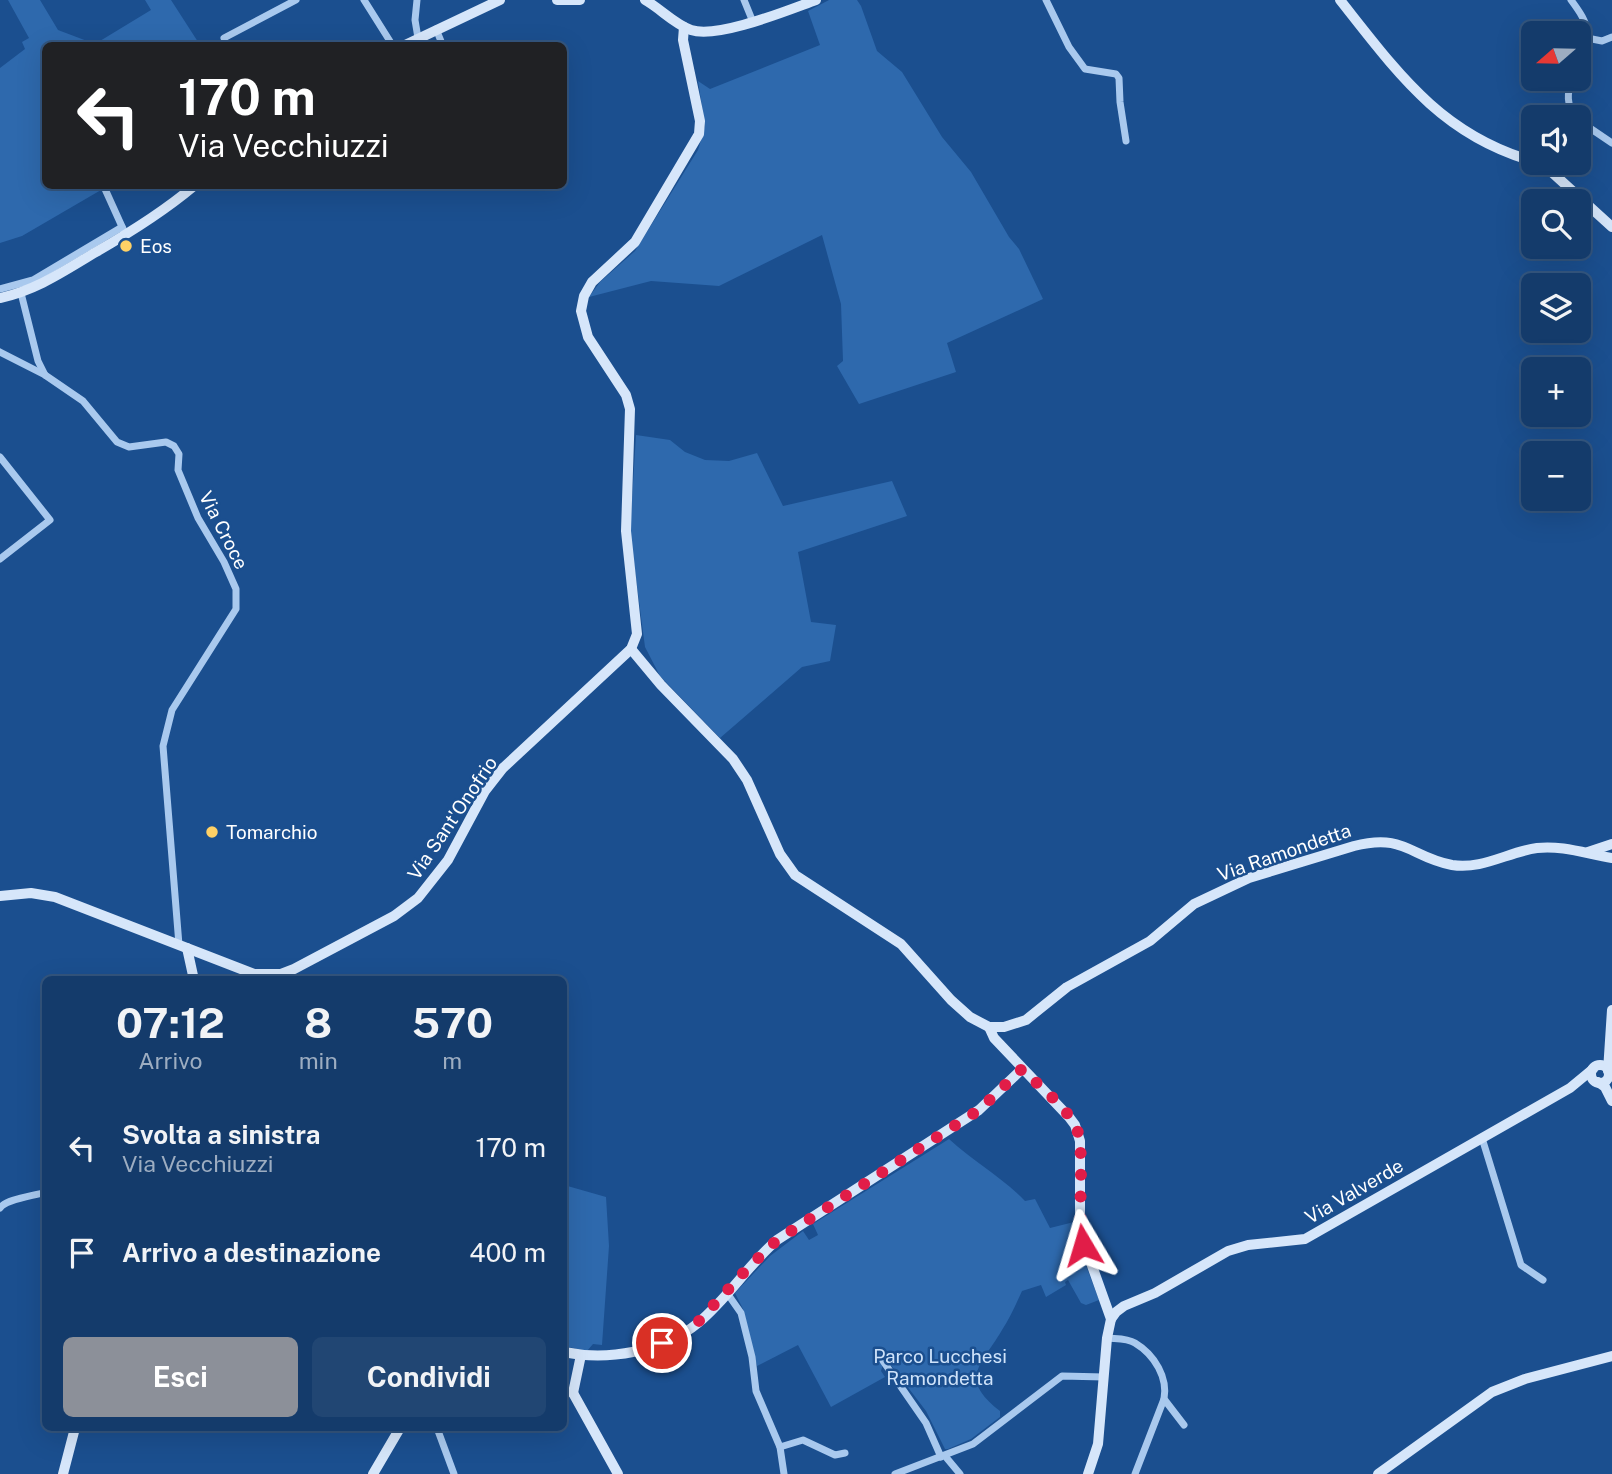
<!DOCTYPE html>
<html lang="it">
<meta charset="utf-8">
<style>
body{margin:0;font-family:"Public Sans",sans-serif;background:#214673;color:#f1f3f6;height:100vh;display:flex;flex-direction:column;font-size:26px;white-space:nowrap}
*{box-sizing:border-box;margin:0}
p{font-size:23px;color:#9dadc1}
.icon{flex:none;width:38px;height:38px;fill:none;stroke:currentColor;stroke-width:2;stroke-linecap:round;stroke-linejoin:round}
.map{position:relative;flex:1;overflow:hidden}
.side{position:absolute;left:42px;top:976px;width:525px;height:455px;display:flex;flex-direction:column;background:#143b6b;border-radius:10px;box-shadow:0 7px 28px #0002,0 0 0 2px #33557e}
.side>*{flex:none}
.banner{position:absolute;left:42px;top:42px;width:525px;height:147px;border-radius:10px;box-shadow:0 7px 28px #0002,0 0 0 2px #33557e;background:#202124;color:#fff;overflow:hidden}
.needle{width:46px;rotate:250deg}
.tools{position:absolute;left:1521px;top:21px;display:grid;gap:14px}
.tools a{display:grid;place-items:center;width:70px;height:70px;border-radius:10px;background:#143b6b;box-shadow:0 7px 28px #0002,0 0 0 2px #33557e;font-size:35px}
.pin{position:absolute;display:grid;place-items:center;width:60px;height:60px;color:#fff;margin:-30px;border:4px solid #fff;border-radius:50%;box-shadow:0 2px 7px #0007}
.me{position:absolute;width:77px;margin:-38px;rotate:353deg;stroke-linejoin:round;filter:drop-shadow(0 0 5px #0008)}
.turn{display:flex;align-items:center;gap:24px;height:147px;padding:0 21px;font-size:32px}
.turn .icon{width:91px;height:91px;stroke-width:2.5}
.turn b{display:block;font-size:49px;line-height:60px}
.eta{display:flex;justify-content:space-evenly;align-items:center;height:119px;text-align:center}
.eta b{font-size:42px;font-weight:700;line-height:49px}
.action{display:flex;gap:14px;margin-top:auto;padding:14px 21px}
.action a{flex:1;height:80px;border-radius:10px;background:#8c9099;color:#fff;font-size:28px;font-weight:700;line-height:80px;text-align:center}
.action a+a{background:#214673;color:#f1f3f6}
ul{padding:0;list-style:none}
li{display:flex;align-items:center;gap:21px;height:105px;padding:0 21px}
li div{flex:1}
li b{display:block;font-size:26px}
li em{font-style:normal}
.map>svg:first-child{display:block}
</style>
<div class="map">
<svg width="1612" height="1474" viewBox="0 0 1612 1474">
<rect width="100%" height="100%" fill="#1b4f8f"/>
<!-- green -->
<g fill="#2e69ad">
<path d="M8,0H40L58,30L95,44L151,10L145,0H171L200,45L46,46V186H102L101,190L22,236L0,243V68L25,49L22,42L29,38Z"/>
<path d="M829,0H857L861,6L877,51L902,72L942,137L971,172L1009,237L1019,249L1043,299L947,343L956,372L859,404L837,366L843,361L841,304L822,235L719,286L651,281L589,297L600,282L635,251L698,150L705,126L698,81L710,89L820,45L808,11Z"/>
<path d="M636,435L670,440L685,452L705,460L729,461L757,453L783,506L892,481L907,516L798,552L811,622L836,625L830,661L802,667L720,738L660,676L645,647L630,533Z"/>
<path d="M949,1139C974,1162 1002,1177 1025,1201L1035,1199L1050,1228L1074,1222L1078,1244L1099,1300L1086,1305L1081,1303L1068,1280L1065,1282L1066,1285L1046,1297L1041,1285L1022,1291C1016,1304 1010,1318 1002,1330C981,1366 958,1378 1000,1411V1417L971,1439L948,1449H945L926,1411L884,1356L879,1359L883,1364L881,1371L885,1377L831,1407L798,1345L757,1366L743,1309L735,1293L770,1256L803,1231L809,1240L818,1235L813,1224Z"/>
<path d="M564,1185L606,1197L609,1246L602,1345L593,1344L587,1351L564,1346Z"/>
</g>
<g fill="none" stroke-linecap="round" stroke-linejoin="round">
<!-- street -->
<g stroke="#a9c9ee" stroke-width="7">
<path d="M364,0L393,46"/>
<path d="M417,0L415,20L418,38"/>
<path d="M744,0L753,22"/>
<path d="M1046,0L1069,47L1085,69L1116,74L1119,78L1120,102L1126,141"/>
<path d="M1571,0C1591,27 1590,31 1578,62"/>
<path d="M436,29L443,46"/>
<path d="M224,38L296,0"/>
<path d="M1587,38L1602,41L1612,37"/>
<path d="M1572,79C1567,93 1566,105 1576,117"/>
<path d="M1578,120L1612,143"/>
<path d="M106,186L105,189L124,231"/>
<path d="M0,289L33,280L122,227"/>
<path d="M21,293L38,361L45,375"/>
<path d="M0,352L45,375L83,401L117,442L129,447L166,442L174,446L179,454L178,470L198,518L224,562L236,589V609L172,710L163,746L179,945"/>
<path d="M0,457L50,520L0,559"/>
<path d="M1482,1138L1521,1265L1543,1280"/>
<path d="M0,1208C6,1199 34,1196 46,1192"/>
<path d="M727,1293L741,1313L752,1357L756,1391L780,1447L784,1474"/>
<path d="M1107,1338C1116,1339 1127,1338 1135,1343C1155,1355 1168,1378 1164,1399L1184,1425"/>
<path d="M881,1358L926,1423L941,1457"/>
<path d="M437,1428L454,1474"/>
<path d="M780,1447L803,1440L835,1455L845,1453"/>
<path d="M945,1456L960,1474"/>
<path d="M895,1474L973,1444L1062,1376L1104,1377"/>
<path d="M1135,1474L1164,1399"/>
</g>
<!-- secondary -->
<g stroke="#d6e6fa" stroke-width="10">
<path d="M557,0H580"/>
<path d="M645,0C661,9 674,24 691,30C718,39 788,10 816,0"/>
<path d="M1340,0C1397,72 1441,135 1533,161"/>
<path d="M403,46L500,0"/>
<path d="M1537,163L1545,166L1612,227"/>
<path d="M0,298C37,290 64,271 96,252C131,232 163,212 194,186"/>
<path d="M631,649L661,685L733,759L747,780L780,854L795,875L901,944L951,1000L970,1017L989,1027H1004L1026,1020L1067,987L1150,941L1194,904L1249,878L1354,846C1405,833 1410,857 1452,865C1482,870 1508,852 1537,848C1562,845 1587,854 1612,858"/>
<path d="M1588,852L1612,844"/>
<path d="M0,896L31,893L55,897L254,974H281L294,969L394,916L418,898L448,860L485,791L503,768L631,649L637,634L626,531L630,409L626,395L588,337L581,311L584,296L592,282L635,242L699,134L700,121L683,40L684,27"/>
<path d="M187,948L194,980"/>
<path d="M989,1027L994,1038L1069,1117L1075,1125L1080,1141V1232L1111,1319L1107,1338L1098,1444L1088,1474"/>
<circle cx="1600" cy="1074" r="9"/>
<path d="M1608,1071L1612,1010"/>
<path d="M1598,1082L1605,1087L1612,1101"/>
<path d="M1111,1319L1116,1312L1124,1306L1155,1293L1228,1251L1248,1245L1305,1239L1570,1088L1593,1069"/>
<path d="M564,1352C607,1361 663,1352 698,1323C728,1298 748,1265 777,1240L979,1110L1022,1069"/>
<path d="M573,1393L618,1474"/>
<path d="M573,1393L581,1355"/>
<path d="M63,1474L75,1428"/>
<path d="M373,1474L400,1428"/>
<path d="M1378,1474L1492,1392L1525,1379L1612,1356"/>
</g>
</g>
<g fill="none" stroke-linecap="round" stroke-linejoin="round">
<!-- route -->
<path stroke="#e11d48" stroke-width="12" stroke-dasharray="0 21.6" d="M662,1343L698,1322L746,1270L777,1240L979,1110L1022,1069C1039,1086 1063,1104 1075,1125C1087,1146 1076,1214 1083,1245"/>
</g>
<!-- markers -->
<g fill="#ffd166" stroke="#1b4f8f" stroke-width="2.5">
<circle cx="126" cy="246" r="7"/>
<circle cx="212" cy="832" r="7"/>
</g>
<g text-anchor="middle" stroke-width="5" stroke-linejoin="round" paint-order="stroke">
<!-- poi labels -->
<g font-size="19" fill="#fff" stroke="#1b4f8f" text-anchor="start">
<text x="140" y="253">Eos</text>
<text x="226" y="839">Tomarchio</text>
</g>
<!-- street labels -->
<g font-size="19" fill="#fff" stroke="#1b4f8f">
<text transform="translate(224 530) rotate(63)" y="7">Via Croce</text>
<text transform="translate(452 818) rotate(-56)" y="7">Via Sant'Onofrio</text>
<text transform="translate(1284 852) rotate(-19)" y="7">Via Ramondetta</text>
<text transform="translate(1354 1191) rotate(-30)" y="7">Via Valverde</text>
</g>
<!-- park labels -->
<g font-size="19" fill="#cfe3fa" stroke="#1b4f8f">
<text x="940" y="1363">Parco Lucchesi<tspan x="940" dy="22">Ramondetta</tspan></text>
</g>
</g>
</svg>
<div class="tools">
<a><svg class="needle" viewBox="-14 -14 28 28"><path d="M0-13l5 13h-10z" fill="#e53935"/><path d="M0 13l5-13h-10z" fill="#9dadc1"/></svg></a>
<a><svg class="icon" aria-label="sound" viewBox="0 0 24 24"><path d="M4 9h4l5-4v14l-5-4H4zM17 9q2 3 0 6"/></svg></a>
<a><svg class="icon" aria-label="search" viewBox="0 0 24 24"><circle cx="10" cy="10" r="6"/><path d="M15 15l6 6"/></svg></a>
<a><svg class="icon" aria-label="layers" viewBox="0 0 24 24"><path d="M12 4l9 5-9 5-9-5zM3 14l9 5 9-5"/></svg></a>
<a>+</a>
<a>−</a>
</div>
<div class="pin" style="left:662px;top:1343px;background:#d93025"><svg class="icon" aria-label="arrive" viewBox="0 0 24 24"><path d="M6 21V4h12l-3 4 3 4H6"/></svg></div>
<svg class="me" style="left:1083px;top:1245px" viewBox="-20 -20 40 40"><path d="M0-17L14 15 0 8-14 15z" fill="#e11d48" stroke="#fff" stroke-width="4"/></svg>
<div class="banner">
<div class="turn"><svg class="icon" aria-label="left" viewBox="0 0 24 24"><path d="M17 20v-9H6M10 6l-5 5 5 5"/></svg><div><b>170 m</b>Via Vecchiuzzi</div></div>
</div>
<section class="side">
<div class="eta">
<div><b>07:12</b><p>Arrivo</p></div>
<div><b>8</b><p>min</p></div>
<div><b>570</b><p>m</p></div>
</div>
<ul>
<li><svg class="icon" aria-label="left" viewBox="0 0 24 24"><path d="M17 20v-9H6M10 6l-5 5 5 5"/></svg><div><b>Svolta a sinistra</b><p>Via Vecchiuzzi</p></div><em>170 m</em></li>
<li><svg class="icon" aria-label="arrive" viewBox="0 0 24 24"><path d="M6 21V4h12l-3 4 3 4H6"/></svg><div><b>Arrivo a destinazione</b></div><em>400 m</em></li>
</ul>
<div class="action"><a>Esci</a><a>Condividi</a></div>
</section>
</div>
